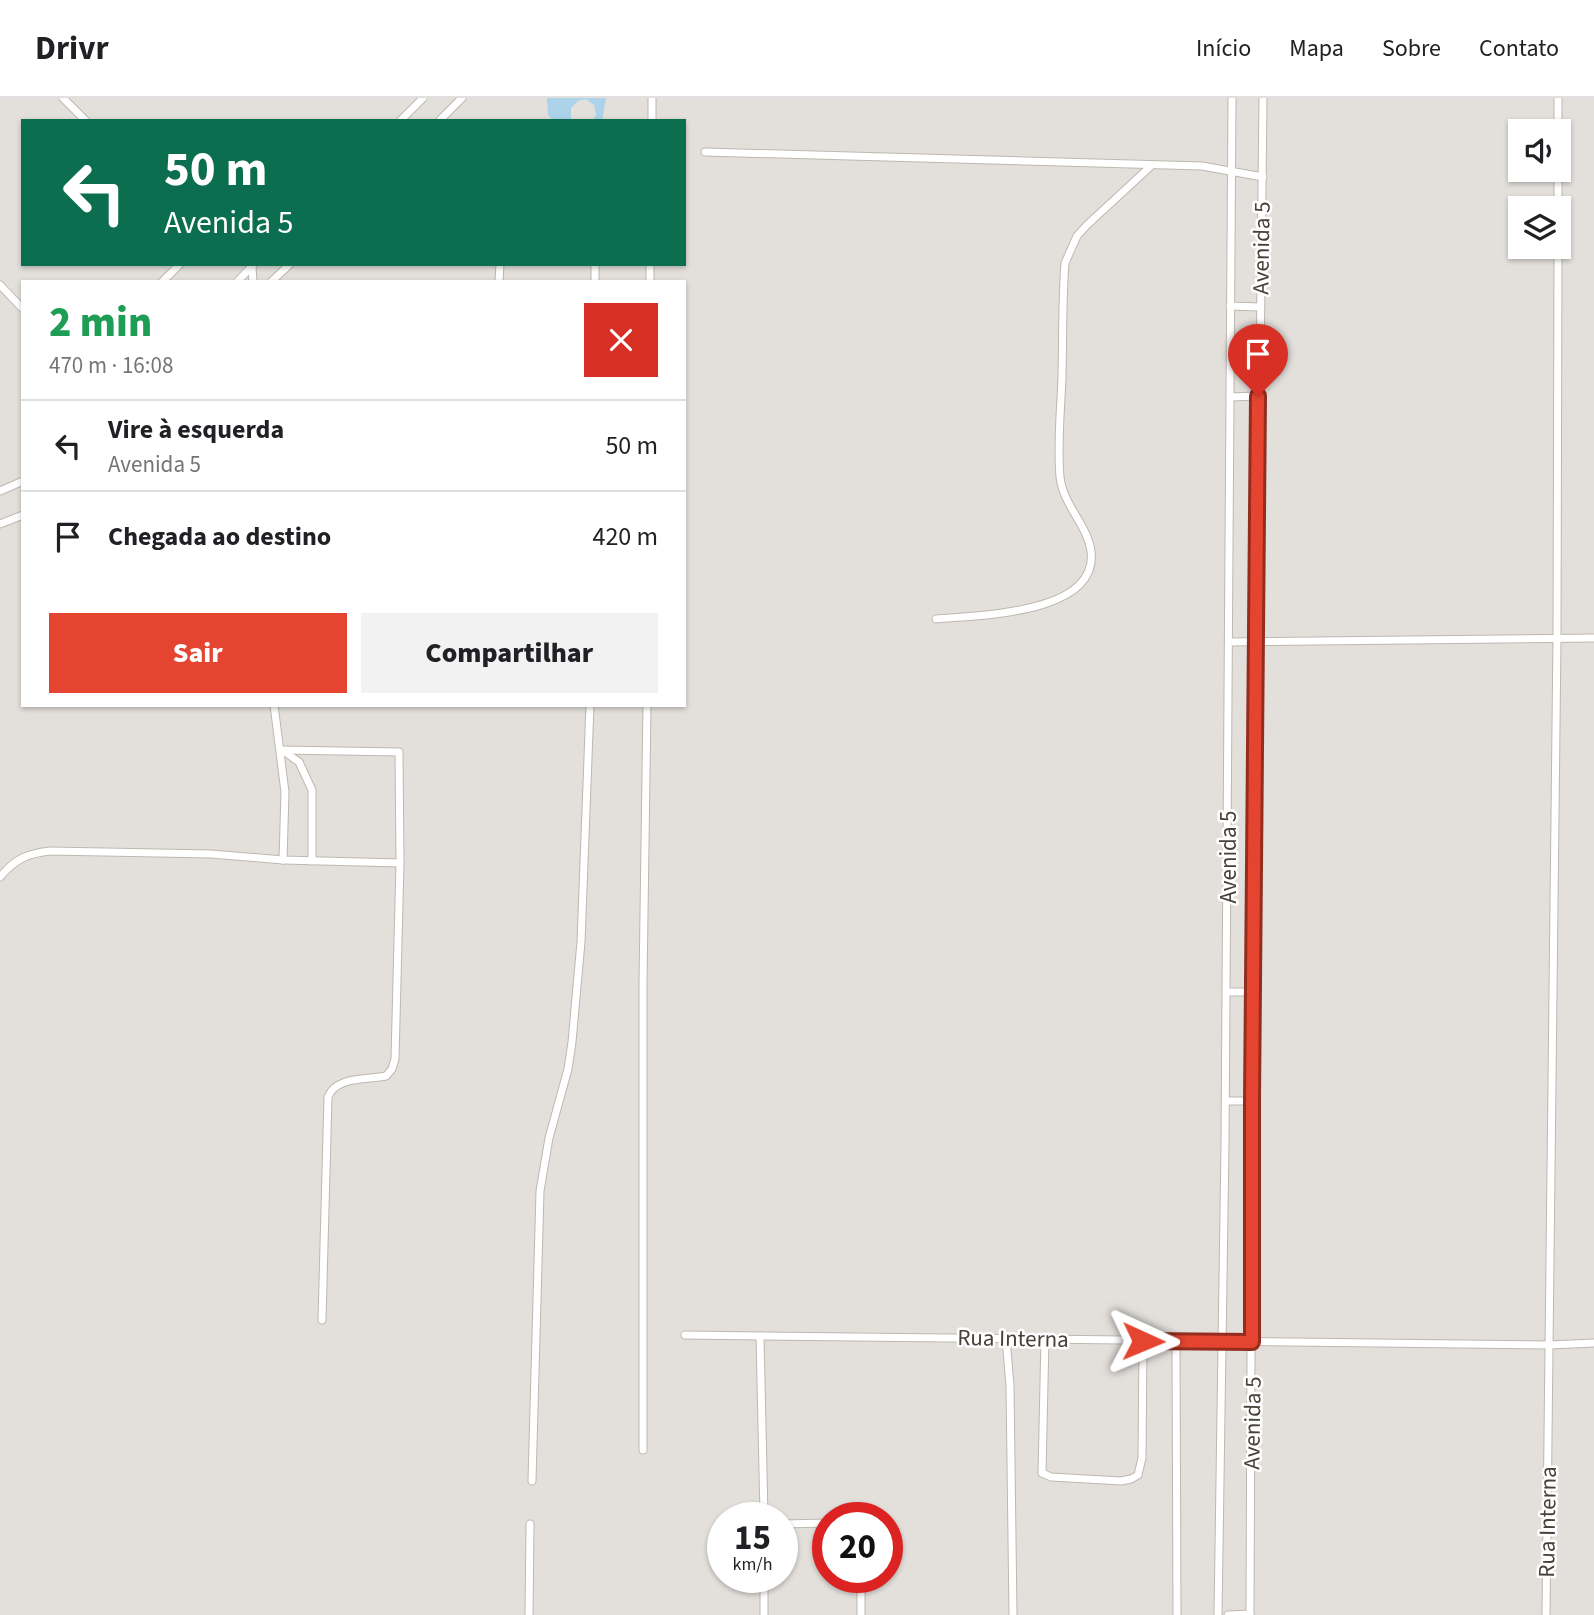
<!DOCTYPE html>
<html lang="pt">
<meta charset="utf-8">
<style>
body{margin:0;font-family:"Source Sans 3",sans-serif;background:#f2f2f2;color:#202124;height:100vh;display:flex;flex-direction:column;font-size:26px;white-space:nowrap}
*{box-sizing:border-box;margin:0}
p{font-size:23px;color:#757577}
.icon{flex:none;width:38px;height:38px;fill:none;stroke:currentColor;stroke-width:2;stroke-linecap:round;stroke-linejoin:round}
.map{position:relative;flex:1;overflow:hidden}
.details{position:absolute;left:21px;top:182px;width:665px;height:427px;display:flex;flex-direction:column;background:#fff;border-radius:0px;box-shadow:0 2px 5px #0004}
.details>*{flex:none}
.guide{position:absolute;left:21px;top:21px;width:665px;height:147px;border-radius:0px;box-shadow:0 2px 5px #0004;background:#0b6e4f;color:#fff;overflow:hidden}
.buttons{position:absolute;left:1508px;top:21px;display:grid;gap:14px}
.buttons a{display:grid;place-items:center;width:63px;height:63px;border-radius:0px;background:#fff;box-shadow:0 2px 5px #0004;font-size:35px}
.speed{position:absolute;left:707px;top:1404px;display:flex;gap:14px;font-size:35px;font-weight:700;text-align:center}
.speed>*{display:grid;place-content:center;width:91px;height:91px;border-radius:50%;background:#fff;box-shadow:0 2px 5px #0004;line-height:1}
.speed small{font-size:18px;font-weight:400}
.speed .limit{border:10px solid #d22;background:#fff;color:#111}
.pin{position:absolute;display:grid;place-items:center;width:60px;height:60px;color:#fff;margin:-72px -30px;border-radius:50% 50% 50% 0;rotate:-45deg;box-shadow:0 0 7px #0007}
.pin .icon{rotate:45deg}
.me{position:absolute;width:77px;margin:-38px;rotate:91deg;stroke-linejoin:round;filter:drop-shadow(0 0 5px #0008)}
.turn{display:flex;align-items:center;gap:24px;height:147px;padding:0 28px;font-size:32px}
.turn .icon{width:91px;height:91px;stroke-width:2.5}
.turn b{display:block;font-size:49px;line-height:60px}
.round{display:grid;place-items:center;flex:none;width:74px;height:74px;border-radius:0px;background:#f2f2f2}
.head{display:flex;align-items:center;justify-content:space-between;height:119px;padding:0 28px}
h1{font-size:42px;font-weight:800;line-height:52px;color:#1e9e55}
.button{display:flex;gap:14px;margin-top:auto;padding:14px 28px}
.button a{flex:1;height:80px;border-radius:0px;background:#e54530;color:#fff;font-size:28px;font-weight:800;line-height:80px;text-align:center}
.button a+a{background:#f2f2f2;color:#202124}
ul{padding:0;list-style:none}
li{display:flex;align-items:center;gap:21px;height:91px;padding:0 28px;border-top:2px solid #e0e0e0}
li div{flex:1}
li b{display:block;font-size:26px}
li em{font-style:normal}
header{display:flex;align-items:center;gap:42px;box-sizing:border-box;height:98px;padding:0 35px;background:#fff;border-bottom:2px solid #e0e0e0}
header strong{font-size:33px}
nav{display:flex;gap:38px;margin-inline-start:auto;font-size:24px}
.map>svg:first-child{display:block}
</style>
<header>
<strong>Drivr</strong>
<nav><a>Início</a><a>Mapa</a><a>Sobre</a><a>Contato</a></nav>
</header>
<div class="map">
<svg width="1594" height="1517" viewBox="0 0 1594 1517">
<rect width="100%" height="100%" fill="#f4f1eb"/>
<!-- industrial -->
<path fill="#e3e0dc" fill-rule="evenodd" d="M0,0H1594V1517H0ZM23,23H684V166H23ZM1521,33H1559V72H1521ZM1521,110H1559V149H1521ZM23,184H684V607H23ZM723,1419H782V1479H723ZM828,1419H887V1479H828Z"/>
<!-- water -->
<path fill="#add3ea" d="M547,0H606L602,23H592L596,17L594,7L586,1L578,3L571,10V21L574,23H553L548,17Z"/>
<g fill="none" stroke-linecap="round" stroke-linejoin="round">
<defs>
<g id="service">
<path d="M63,0L86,23"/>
<path d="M400,23L423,0"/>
<path d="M439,23L462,0"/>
<path d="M652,23V0"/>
<path d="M1558,33V0"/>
<path d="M705,54L1202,68L1263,79"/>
<path d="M1558,110V72"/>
<path d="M595,166V184"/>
<path d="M252,169L253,184"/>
<path d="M162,184L180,166"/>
<path d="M237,184L254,166"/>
<path d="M271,184L290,166"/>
<path d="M499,184L500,166"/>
<path d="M650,184V166"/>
<path d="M0,187L23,211"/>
<path d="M1230,208L1260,209"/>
<path d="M1230,299L1258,298"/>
<path d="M0,393L23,383"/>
<path d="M0,426L23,417"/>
<path d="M936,521C976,517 1099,517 1091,453C1087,426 1063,407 1060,379C1057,345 1061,311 1062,278C1063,240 1062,203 1065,165L1077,138L1087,127L1152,67"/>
<path d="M1229,544L1594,540"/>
<path d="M274,607L285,694L283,762"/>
<path d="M281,652L399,654L400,765L395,961L392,971L386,978C367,982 336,978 328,999L322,1222"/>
<path d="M282,652L299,664L312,692V763"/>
<path d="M0,779C15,761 28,755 51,753L211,756L283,762L400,765"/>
<path d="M1227,894H1255"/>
<path d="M1226,1003H1252"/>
<path d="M685,1237L1550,1247L1594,1245"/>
<path d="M760,1238L764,1419"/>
<path d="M1006,1240L1010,1288L1013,1517"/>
<path d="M1045,1240L1042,1375L1051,1379L1121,1383L1131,1381L1138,1377L1142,1360L1143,1243"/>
<path d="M1176,1244L1177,1517"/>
<path d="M643,1352V886L647,607"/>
<path d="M532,1383L540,1093L549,1040L568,971L572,944L581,844L590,607"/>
<path d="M782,1426L828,1425"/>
<path d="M529,1517L530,1426"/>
<path d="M764,1517V1479"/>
<path d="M861,1517V1479"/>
<path d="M1218,1517L1225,1046L1232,0"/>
<path d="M1228,1517L1250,1516"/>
<path d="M1250,1517L1252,1003L1263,0"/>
<path d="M1546,1517L1557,540L1558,149"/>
</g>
</defs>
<!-- service casing -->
<use href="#service" stroke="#beb8ae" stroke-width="9"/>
<!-- service -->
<use href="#service" stroke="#fff" stroke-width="7"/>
</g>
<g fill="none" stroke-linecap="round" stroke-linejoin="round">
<defs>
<path id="route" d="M1143,1243L1252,1244V1003L1258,298"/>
</defs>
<!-- route casing -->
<use href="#route" stroke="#952d1f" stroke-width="18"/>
<!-- route -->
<use href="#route" stroke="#e54530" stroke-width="12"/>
</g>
<g text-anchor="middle" stroke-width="5" stroke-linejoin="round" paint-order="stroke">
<!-- street labels -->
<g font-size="23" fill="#474139" stroke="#fff">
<text transform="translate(1261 150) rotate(-89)" y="8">Avenida 5</text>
<text transform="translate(1228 759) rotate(-90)" y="8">Avenida 5</text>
<text transform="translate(1013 1240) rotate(1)" y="8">Rua Interna</text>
<text transform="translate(1252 1325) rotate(-89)" y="8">Avenida 5</text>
<text transform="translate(1547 1424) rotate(-89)" y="8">Rua Interna</text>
</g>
</g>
</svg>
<div class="buttons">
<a><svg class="icon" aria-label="sound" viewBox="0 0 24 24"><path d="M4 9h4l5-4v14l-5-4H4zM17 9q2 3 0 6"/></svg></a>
<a><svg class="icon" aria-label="layers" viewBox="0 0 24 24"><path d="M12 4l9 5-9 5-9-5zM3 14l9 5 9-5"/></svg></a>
</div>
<div class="speed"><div>15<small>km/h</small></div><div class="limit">20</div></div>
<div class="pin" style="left:1258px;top:298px;background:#d93025"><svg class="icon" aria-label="arrive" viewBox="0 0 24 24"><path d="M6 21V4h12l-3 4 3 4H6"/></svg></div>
<svg class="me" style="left:1143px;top:1243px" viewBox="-20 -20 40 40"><path d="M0-17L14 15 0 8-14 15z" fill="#e54530" stroke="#fff" stroke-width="4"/></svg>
<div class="guide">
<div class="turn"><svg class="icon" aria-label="left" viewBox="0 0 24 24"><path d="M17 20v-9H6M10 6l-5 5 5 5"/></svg><div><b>50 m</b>Avenida 5</div></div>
</div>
<section class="details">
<div class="head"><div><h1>2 min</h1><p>470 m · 16:08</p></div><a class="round" style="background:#d93025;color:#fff"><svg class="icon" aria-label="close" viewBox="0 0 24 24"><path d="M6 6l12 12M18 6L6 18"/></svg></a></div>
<ul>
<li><svg class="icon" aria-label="left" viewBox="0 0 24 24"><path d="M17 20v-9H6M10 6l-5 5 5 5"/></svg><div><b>Vire à esquerda</b><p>Avenida 5</p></div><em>50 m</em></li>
<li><svg class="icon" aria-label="arrive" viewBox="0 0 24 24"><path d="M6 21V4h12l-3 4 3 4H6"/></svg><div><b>Chegada ao destino</b></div><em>420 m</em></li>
</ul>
<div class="button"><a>Sair</a><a>Compartilhar</a></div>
</section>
</div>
